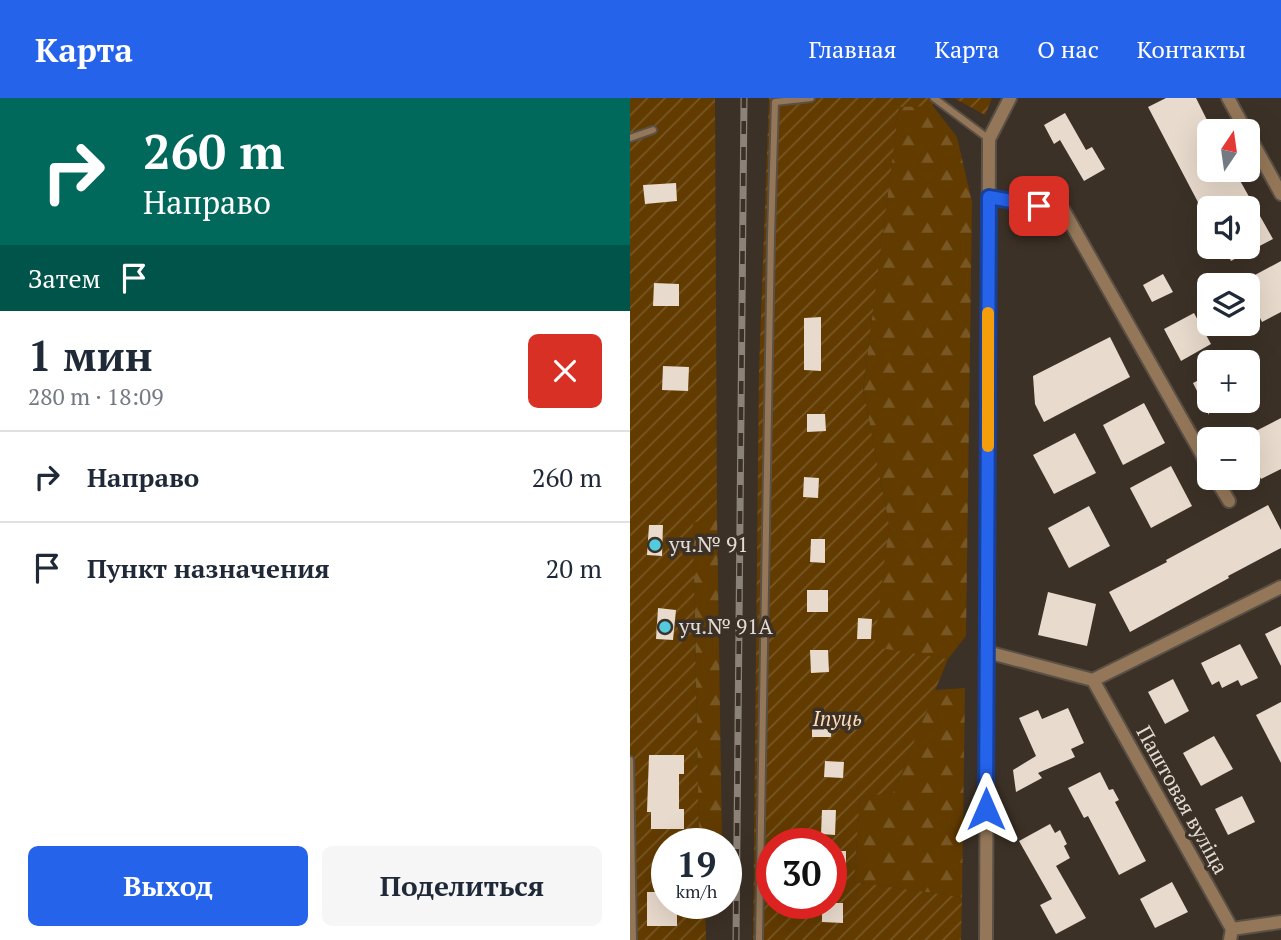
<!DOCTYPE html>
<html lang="ru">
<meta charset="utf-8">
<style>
body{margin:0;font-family:"PT Serif",serif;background:#f6f6f7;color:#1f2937;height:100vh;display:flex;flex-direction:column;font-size:26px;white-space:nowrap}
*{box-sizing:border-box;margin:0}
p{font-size:23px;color:#747a83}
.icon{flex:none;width:38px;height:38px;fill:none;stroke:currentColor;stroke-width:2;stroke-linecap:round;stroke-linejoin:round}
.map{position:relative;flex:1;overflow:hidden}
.details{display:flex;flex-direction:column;background:#fff;width:630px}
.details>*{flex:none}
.top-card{background:#00695c;color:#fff;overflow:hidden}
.needle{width:46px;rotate:13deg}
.fabs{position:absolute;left:567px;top:21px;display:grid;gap:14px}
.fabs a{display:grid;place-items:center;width:63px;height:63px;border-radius:10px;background:#fff;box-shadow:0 7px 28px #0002;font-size:35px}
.speed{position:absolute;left:21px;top:730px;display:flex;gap:14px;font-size:35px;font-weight:700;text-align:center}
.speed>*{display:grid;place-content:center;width:91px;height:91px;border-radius:50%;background:#fff;box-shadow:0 7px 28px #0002;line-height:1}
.speed small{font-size:18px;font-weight:400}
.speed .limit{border:10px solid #d22;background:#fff;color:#111}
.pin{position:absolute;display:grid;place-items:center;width:60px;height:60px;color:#fff;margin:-30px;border-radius:14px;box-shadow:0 4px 10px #0006}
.me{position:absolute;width:77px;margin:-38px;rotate:0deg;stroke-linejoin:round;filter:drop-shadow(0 0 5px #0008)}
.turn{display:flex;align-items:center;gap:24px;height:147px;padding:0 28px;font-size:32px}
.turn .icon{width:91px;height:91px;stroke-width:2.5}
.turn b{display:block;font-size:49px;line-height:60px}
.then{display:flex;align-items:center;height:66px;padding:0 28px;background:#0003;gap:14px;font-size:26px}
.round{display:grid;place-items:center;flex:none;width:74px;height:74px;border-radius:10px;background:#f6f6f7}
.summary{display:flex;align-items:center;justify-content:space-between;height:119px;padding:0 28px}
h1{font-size:42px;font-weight:700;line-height:52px}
.cta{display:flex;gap:14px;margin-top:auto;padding:14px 28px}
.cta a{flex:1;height:80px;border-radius:10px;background:#2563eb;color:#fff;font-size:28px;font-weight:700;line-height:80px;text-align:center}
.cta a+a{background:#f6f6f7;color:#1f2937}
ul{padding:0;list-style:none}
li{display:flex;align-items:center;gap:21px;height:91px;padding:0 28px;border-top:2px solid #e0e1e3}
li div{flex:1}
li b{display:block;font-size:26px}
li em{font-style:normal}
header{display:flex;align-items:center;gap:42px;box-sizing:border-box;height:98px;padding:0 35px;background:#2563eb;color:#fff}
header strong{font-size:33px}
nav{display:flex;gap:38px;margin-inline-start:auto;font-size:24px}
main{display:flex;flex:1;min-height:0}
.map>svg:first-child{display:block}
</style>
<header>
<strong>Карта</strong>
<nav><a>Главная</a><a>Карта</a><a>О нас</a><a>Контакты</a></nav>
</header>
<main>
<section class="details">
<div class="top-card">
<div class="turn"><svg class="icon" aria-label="right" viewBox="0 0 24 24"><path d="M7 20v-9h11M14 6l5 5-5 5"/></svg><div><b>260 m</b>Направо</div></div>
<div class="then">Затем<svg class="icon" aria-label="arrive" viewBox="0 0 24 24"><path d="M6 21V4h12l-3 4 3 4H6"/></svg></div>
</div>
<div class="summary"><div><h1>1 мин</h1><p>280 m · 18:09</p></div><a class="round" style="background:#d93025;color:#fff"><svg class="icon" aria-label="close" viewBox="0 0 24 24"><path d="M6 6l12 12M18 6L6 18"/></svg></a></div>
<ul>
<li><svg class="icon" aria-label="right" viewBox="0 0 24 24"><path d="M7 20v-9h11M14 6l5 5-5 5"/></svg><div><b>Направо</b></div><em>260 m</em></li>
<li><svg class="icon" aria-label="arrive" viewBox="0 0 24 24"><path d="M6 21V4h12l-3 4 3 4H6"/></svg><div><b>Пункт назначения</b></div><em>20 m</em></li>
</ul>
<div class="cta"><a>Выход</a><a>Поделиться</a></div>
</section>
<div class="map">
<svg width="651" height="842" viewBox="0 0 651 842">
<defs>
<pattern id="forest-firs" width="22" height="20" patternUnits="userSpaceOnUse" patternTransform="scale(1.75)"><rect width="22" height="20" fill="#623b00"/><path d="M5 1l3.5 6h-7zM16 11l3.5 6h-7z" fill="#785724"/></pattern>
<pattern id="garden-furrows" width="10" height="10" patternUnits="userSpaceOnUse" patternTransform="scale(1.75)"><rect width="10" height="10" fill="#623b00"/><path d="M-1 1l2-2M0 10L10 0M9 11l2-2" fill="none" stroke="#785724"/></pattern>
</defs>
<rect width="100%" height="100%" fill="#3c3126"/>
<!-- forest -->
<g fill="url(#forest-firs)">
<path d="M269,8H303L327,39L342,104L336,538L318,561L243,550L259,427L233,291Z"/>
<path d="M87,417L92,745H69L63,424Z"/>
<path d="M335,590L332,799L224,784L230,699L263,695L305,592Z"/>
</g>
<!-- garden -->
<g fill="url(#garden-furrows)" fill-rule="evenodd">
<path d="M0,0H85L87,417L63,425L69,745L37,746V805H75L76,842H0Z"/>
<path d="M139,0H303V8L269,9L233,291L259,427L244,549L318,561L263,695L230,699L224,784L332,799L331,842H123L129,272ZM142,746H201V805H142Z"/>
<path d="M324,0H362L355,17Z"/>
</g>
<!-- building -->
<g fill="#e8dacc">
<path d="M536,0H566L579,26V72H604L643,141L601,163L594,149H618V110H571L518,9Z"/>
<path d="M435,15L456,52L462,49L475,71L454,83L430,42L424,46L414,27Z"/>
<path d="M46,85L47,103L15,106L13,87Z"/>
<path d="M651,163V214L632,224L618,196V187H613L612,184Z"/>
<path d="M533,176L543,194L522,204L513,187Z"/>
<path d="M24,185L49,186V208H23Z"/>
<path d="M564,215L581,246L551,263L534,231Z"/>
<path d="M191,219V273L174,272V220Z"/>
<path d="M480,239L500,279L414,324L405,306L403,278Z"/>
<path d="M33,268L59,269L58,293L32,292Z"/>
<path d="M579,277V317L563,285Z"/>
<path d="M514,305L535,345L493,367L473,327Z"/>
<path d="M177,316H195L196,333L177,334Z"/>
<path d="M651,320V371L631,381L618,357V337Z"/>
<path d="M445,335L466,375L424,396L403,357Z"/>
<path d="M541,368L562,408L521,430L500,390Z"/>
<path d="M174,379L189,380L188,400L173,399Z"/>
<path d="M638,407L651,432V450L598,478L599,480L500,534L479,494L537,464L536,462Z"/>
<path d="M459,408L480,448L439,470L418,430Z"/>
<path d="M19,427H33L32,458L17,457Z"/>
<path d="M181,441H195V465L180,464Z"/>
<rect x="177" y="492" width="21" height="22"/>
<path d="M418,494L466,506L457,548L408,537Z"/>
<path d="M28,510L46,512L43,542L26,541Z"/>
<path d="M228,520L242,521L241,541H227Z"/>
<path d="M651,528V568L635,536Z"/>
<path d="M610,546L628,580L611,588L608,582L592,590L589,583L582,587L571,565Z"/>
<path d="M180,552H198L199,574L181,575Z"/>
<path d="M543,581L559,613L535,626L518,594Z"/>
<path d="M651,604V665L626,617Z"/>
<path d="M438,610L454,645L441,651L445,659L408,675L412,680L386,694L383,672L406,658L389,620L408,612L412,621Z"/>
<path d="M182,620L202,621L201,639H182Z"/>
<path d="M584,638L603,671L571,688L553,655Z"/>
<path d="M19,657H54V676H49V711H54V731H21V714H17Z"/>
<path d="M195,663L214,664L213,680L194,679Z"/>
<path d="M470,674L479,692L483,691L489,702L485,704L516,763L489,777L458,718L454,720L438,690Z"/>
<path d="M612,698L625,724L598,737L585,711Z"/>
<path d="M192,712H206L205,737L191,736Z"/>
<path d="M420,726L425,735L430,732L437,746L434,748L440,760L426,768L456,820L426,836L410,807L422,801L389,743Z"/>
<rect x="201" y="753" width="15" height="23"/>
<path d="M542,784L558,814L525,830L510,801Z"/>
<path d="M17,794H37V805H47V828H17Z"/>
<path d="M192,805H213V825L192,824Z"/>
</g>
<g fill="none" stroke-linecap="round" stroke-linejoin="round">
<defs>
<g id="service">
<path d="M304,0L359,41"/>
<path d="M0,40L23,32"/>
<path d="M0,662L3,842"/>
<path d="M129,842L141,138L145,4L181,0"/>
</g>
<g id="minor">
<path d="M598,0L616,33"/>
<path d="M618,36L651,96"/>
<path d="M359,99L434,113L579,369"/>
<path d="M585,380L599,403"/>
<path d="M357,554L463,582L651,489"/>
<path d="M463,582L602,831L600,842"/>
<path d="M602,831L651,824"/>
<path d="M356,842L359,41L380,0"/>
</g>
</defs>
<!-- service casing -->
<use href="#service" stroke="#5a5046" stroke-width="10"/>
<!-- minor casing -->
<use href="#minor" stroke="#5a5046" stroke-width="16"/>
<!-- service -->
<use href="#service" stroke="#947758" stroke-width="6"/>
<!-- minor -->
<use href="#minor" stroke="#947758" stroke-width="12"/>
<defs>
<path id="rail" d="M106,842L114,0"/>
</defs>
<!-- rail casing -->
<use href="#rail" stroke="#8b8279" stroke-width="7"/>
<!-- rail -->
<use href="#rail" stroke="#3c3126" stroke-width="4.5" stroke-dasharray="13" stroke-linecap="butt"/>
</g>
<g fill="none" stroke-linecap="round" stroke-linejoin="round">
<defs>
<path id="route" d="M356,711L359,99L409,108"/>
</defs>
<!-- route casing -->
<use href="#route" stroke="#184099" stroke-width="18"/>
<!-- route -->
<use href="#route" stroke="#2563eb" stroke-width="12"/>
<!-- slow -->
<path stroke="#f59e0b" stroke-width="12" d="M358,348V215"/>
</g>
<!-- markers -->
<g fill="#54cade" stroke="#3c3126" stroke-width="2.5">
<circle cx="25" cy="447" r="7"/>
<circle cx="35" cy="529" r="7"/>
</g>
<g text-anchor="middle" stroke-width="7" stroke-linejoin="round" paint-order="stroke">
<!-- poi labels -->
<g font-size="21" fill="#e3dcd5" stroke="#3c3126" text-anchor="start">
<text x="39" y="454">уч.№ 91</text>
<text x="49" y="536">уч.№ 91А</text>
</g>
<!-- park labels -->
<g font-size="21" font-style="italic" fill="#ffdbb6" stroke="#3c3126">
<text x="207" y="628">Іпуць</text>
</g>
<!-- street labels -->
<g font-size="21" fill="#e3dcd5" stroke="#3c3126">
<text transform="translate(552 702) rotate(61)" y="7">Паштовая вуліца</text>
</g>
</g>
</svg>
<div class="fabs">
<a><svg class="needle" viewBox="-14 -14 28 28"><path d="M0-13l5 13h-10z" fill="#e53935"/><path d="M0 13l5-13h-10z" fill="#747a83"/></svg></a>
<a><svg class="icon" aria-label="sound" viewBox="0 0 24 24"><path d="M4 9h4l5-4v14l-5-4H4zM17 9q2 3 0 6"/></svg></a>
<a><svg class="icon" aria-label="layers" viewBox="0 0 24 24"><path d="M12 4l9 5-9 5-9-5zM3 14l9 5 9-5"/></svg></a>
<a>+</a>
<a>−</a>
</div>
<div class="speed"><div>19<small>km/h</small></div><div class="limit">30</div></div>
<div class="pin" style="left:409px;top:108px;background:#d93025"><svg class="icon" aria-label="arrive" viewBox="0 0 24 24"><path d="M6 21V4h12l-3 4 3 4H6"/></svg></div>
<svg class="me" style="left:356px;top:711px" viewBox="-20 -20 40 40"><path d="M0-17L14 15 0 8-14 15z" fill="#2563eb" stroke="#fff" stroke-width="4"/></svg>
</div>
</main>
